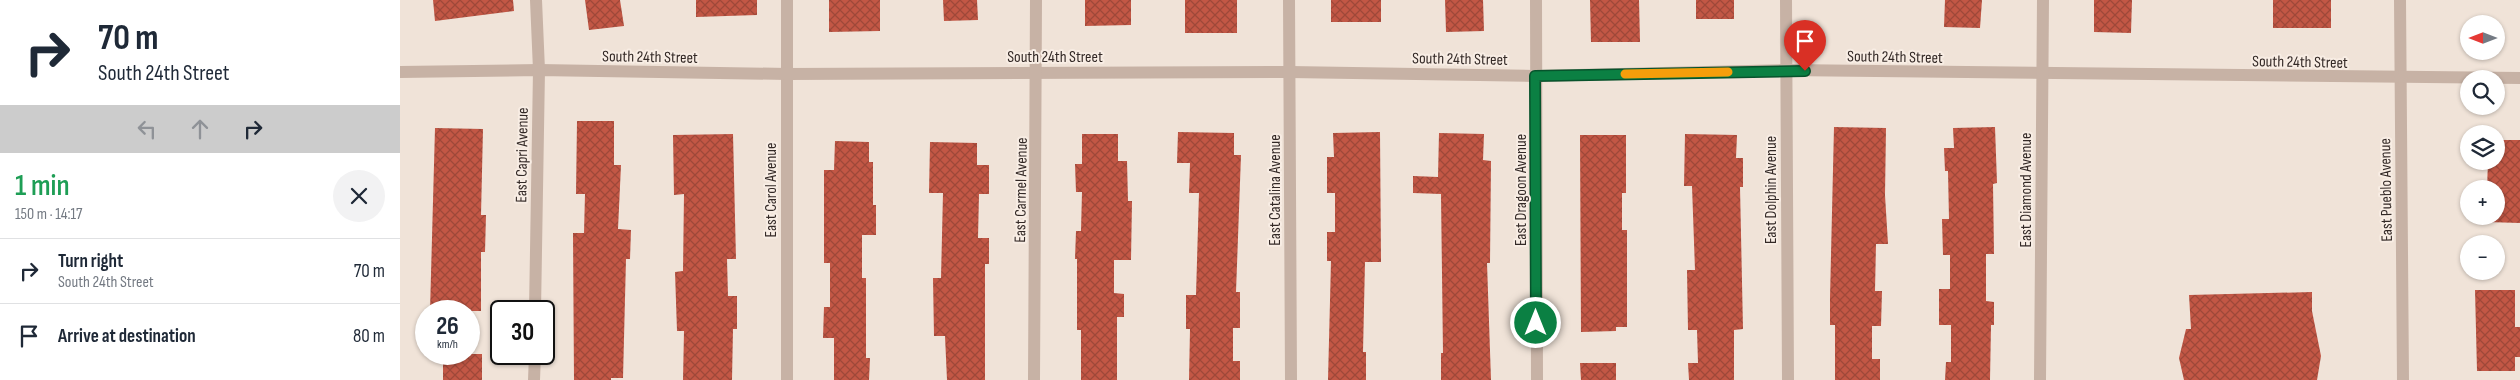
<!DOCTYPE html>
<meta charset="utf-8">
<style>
body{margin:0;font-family:"Sofia Sans Condensed",sans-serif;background:#f2f2f3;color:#1f2937;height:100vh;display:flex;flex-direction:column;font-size:19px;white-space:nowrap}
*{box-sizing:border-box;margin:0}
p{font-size:16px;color:#747a83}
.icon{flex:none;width:28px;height:28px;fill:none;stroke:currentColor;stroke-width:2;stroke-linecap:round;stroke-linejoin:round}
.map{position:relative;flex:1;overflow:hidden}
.drawer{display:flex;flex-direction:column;background:#fff;width:400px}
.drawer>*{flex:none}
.banner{background:#fff;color:#1f2937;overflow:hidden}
.needle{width:32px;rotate:270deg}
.buttons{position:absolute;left:2060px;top:15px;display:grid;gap:10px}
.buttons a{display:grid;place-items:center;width:45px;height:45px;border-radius:50%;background:#fff;box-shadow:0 1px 4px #0004;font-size:25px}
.speed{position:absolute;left:15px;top:300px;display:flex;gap:10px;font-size:25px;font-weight:700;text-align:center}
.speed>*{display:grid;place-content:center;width:65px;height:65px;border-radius:50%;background:#fff;box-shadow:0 1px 4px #0004;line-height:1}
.speed small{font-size:12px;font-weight:400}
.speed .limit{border:2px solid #111;border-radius:8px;background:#fff;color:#111}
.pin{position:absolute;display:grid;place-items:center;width:42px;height:42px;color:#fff;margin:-51px -21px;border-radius:50% 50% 50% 0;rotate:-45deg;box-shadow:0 0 5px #0007}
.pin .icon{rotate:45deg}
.me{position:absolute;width:55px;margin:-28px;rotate:0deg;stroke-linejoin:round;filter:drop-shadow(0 0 4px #0008)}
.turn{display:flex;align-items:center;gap:18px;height:105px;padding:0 15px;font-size:22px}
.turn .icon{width:65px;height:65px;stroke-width:2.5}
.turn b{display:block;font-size:35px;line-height:42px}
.lanes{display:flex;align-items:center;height:48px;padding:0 15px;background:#0003;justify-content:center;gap:25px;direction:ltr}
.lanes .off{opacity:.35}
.round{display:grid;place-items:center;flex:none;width:52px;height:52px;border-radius:26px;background:#f2f2f3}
.head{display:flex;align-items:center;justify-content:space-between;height:85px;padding:0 15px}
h1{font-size:30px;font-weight:600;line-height:38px;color:#1e9e55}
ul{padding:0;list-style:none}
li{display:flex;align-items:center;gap:15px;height:65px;padding:0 15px;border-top:1px solid #e0e1e3}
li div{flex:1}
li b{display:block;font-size:19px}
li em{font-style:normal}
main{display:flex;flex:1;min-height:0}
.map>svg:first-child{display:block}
</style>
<main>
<section class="drawer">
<div class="banner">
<div class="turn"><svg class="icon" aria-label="right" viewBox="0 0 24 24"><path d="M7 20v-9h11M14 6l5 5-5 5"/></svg><div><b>70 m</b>South 24th Street</div></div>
<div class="lanes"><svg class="icon off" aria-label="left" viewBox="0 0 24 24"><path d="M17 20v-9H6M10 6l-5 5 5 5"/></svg><svg class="icon off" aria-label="ahead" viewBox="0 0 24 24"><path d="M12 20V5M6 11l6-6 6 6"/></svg><svg class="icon" aria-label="right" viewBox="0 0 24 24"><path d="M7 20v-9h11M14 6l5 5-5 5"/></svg></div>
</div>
<div class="head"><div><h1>1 min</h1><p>150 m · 14:17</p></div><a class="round"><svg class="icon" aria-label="close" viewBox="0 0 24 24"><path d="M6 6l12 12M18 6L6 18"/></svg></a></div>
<ul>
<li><svg class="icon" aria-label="right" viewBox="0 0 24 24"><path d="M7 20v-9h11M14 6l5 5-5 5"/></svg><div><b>Turn right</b><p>South 24th Street</p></div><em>70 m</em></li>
<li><svg class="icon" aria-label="arrive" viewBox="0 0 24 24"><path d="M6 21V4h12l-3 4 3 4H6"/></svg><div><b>Arrive at destination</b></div><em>80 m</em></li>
</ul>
</section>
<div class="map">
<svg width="2120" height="380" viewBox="0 0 2120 380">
<defs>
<pattern id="building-cross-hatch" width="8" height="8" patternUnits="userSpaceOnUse" patternTransform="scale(1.25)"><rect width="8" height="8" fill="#c25745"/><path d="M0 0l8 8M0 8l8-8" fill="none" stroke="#9e4839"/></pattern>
</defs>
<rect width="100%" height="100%" fill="#f0e3d8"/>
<!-- building -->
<g fill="url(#building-cross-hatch)">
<path d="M33,0H113L114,11L35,21Z"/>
<path d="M185,0H220L224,26L189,30Z"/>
<path d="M296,0H357V15L296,17Z"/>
<path d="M429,0H480V31L429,32Z"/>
<path d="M543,0H577L578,20L544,21Z"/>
<path d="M685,0H731V25L685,26Z"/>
<rect x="785" y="0" width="52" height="33"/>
<rect x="931" y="0" width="50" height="22"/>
<path d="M1045,0H1083L1084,31L1046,32Z"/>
<path d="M1190,0H1239L1240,42H1191Z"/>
<rect x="1296" y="0" width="38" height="19"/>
<path d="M1545,0H1582L1580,28L1544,27Z"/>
<path d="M1694,0H1732L1731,33L1694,32Z"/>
<rect x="1873" y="0" width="58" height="28"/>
<path d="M177,121H214V165H221L218,229L231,230L230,259H226L223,378H211V380H174L173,233H184L185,194H176Z"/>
<path d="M1434,127L1486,128L1485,195L1488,244H1476L1475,291H1482L1481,326H1472V359H1480V380H1435V325H1430V298Z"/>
<path d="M1595,127L1597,183L1593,184L1594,254H1586V301L1594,302V325H1591L1590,380H1545L1546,362H1551V325H1539V289H1550V255H1543L1542,219H1549L1548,171H1545L1544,148H1554L1553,128Z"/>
<path d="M35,128L83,129L81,215H86L85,252H81V311H30Z"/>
<path d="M778,132L834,133V155H841L836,292H840V328H833V361H840V380H789L790,329H786V295H796L799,193H789L790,163H777Z"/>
<path d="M980,132L981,262H965L963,352H966V380H928L931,261H927V232H935V193H927V157H934L933,133Z"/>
<path d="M1039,133L1084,134L1083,160L1091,161L1090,263H1087L1091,380H1041V353H1043L1041,194L1013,193V176L1038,177Z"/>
<path d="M333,134L336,259H327L328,296H337V329H333L332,380H283L284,331H277L275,272L283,271L284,194L274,195L273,135Z"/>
<path d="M682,134H718V161H727L728,201H732L731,260H714V293L724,294V317H717V380H681V330H677V259H675L676,231H681L682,192H676L675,164H682Z"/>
<path d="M1285,134L1337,135L1336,158H1343V187H1340L1343,329L1334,330V380H1289L1288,363H1298L1297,330H1288L1287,270H1295L1292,186H1284Z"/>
<path d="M1180,135H1226V193H1222V230H1227V327H1216V331L1181,332Z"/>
<path d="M2096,140H2120V223L2087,222V216H2096V189H2087L2088,161H2096Z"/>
<path d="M435,141L469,142V162H473V205H476V235H462V278H466V358H470L469,380H434V338H423L424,307H430V263H424V170H434Z"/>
<path d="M530,142L577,143V165H589V194H579L578,238H589V264H585V380H547L545,336H534L533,278H541L543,193H529Z"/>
<path d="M2075,290H2115V327H2120V357H2115V371H2077Z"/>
<path d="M1912,292V311L1921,356L1917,380H1784L1779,358L1786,329H1791L1789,295Z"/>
<rect x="43" y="354" width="39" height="26"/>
<path d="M1180,363H1216V380H1181Z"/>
</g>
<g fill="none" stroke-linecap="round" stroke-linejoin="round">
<!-- minor -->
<g stroke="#c7b2a5" stroke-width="12">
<path d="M387,0V380"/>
<path d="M889,0L891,380"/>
<path d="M1136,0L1137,380"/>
<path d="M1386,0L1388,380"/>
<path d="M2000,0L2003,380"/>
<path d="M0,72L139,70L387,74L890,72L1135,76L1386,70L2120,78"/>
<path d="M135,311L139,70L136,0"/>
<path d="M134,380L135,354"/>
<path d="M634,380L636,0"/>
<path d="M1640,380L1643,0"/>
</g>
</g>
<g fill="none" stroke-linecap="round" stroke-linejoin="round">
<defs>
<path id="route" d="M1136,323L1135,76L1405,71"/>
</defs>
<!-- route casing -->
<use href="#route" stroke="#07532c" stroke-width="12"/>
<!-- route -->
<use href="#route" stroke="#0b8043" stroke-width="9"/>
<!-- slow -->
<path stroke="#f59e0b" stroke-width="9" d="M1225,74L1328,72"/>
</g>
<g text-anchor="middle" stroke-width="4" stroke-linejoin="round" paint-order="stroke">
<!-- street labels -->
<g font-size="16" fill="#332926" stroke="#f8ede4">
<text transform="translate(250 56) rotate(1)" y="6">South 24th Street</text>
<text x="655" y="62">South 24th Street</text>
<text transform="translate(1495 56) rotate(1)" y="6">South 24th Street</text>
<text transform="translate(1060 58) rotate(1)" y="6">South 24th Street</text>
<text transform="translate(1900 61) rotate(1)" y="6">South 24th Street</text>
<text transform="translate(121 155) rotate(-89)" y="6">East Capri Avenue</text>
<text transform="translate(370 190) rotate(-90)" y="6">East Carol Avenue</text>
<text transform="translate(620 190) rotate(-89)" y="6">East Carmel Avenue</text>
<text transform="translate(874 190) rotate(-90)" y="6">East Catalina Avenue</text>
<text transform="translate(1120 190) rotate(-90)" y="6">East Dragoon Avenue</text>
<text transform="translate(1370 190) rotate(-90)" y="6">East Dolphin Avenue</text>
<text transform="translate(1625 190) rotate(-90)" y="6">East Diamond Avenue</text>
<text transform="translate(1985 190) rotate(-91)" y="6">East Pueblo Avenue</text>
</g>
</g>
</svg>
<div class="buttons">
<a><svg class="needle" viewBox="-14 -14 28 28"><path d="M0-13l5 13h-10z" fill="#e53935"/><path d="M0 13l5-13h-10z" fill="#747a83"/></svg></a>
<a><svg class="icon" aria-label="search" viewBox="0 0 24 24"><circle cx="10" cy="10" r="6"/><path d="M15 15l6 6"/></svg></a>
<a><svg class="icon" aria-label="layers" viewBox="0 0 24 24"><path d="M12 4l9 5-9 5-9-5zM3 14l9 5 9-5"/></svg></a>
<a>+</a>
<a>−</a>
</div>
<div class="speed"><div>26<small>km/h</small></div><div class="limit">30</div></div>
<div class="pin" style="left:1405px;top:71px;background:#d93025"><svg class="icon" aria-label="arrive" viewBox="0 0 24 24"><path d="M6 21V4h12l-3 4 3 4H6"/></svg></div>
<svg class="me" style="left:1136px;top:323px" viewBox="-20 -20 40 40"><circle r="17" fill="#0b8043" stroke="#fff" stroke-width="3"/><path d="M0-11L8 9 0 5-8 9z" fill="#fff"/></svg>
</div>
</main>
